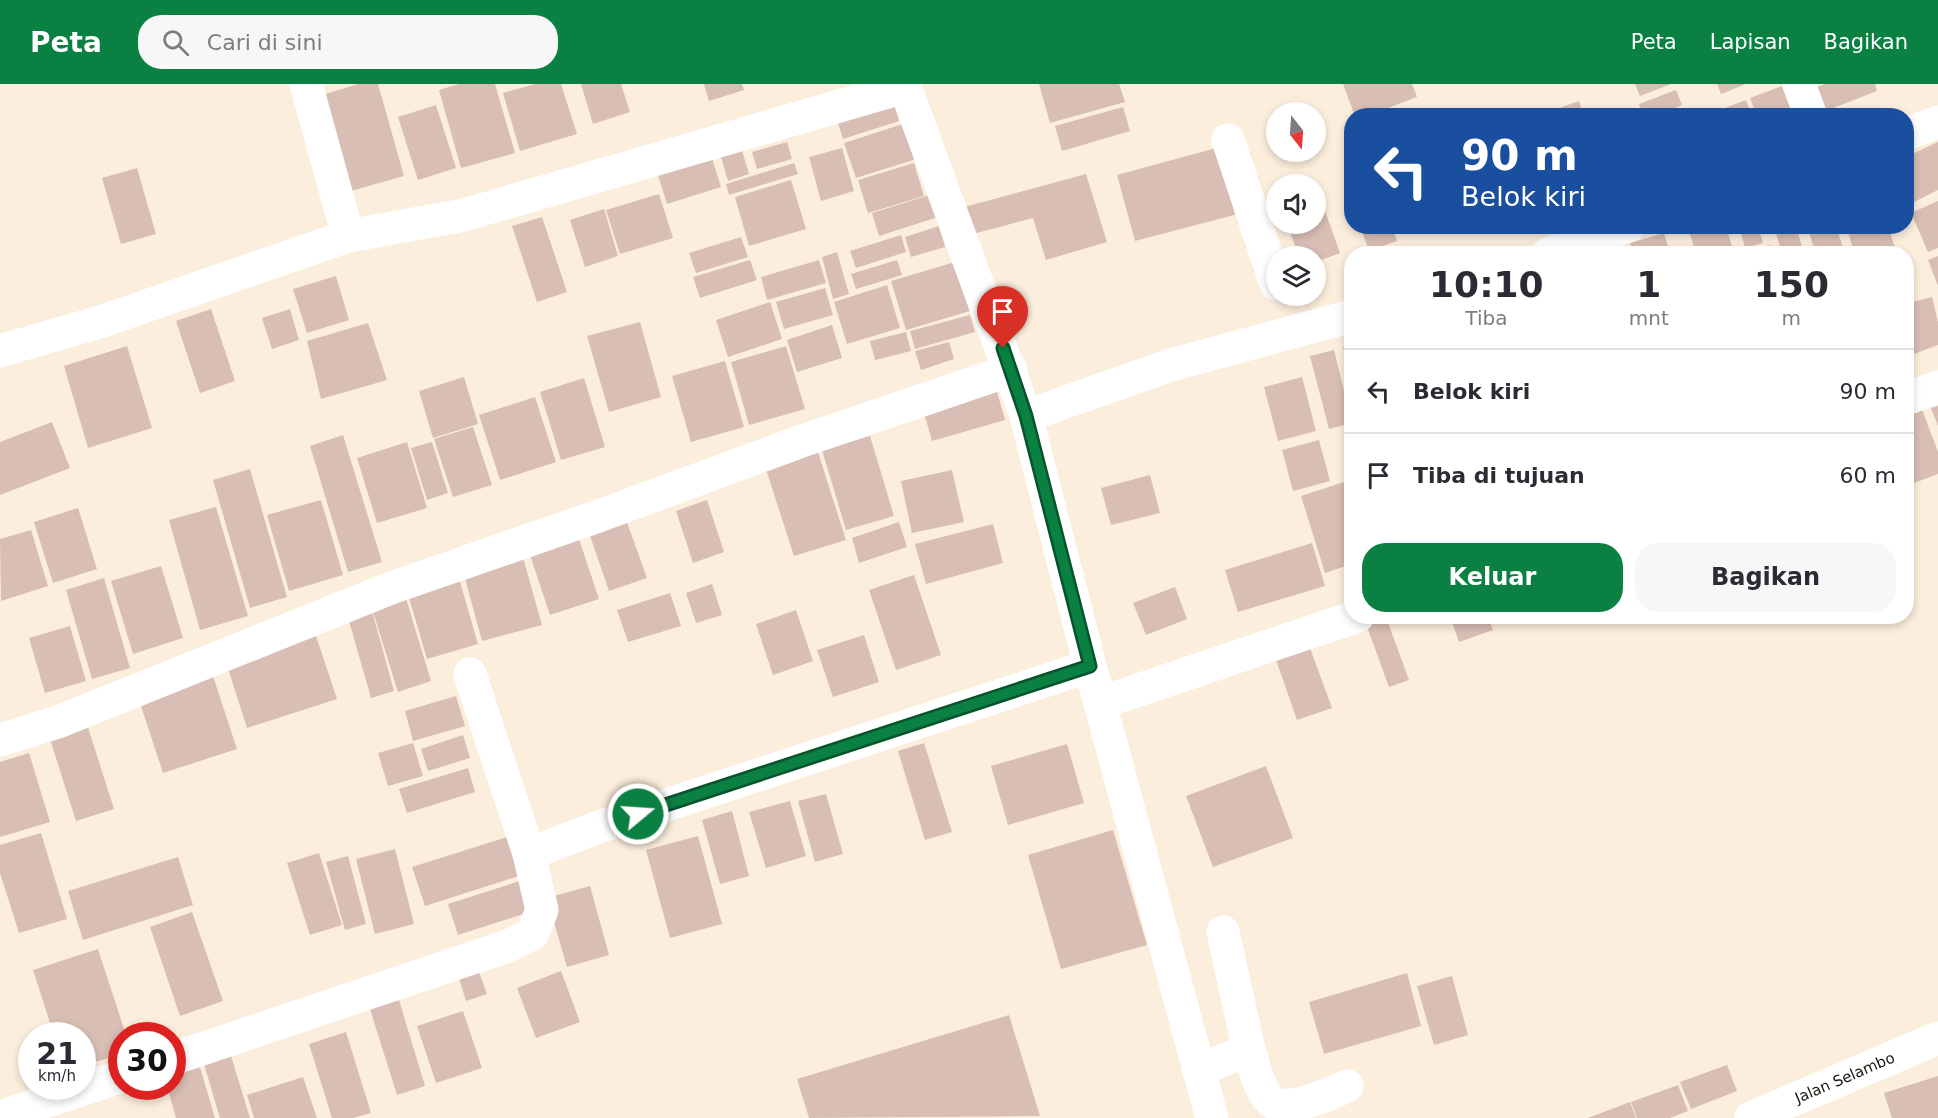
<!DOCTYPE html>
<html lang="id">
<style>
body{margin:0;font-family:"DejaVu Sans",sans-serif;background:#f7f7f7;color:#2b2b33;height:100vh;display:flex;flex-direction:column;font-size:22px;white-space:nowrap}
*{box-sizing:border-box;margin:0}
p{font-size:20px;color:#7c7c81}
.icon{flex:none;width:33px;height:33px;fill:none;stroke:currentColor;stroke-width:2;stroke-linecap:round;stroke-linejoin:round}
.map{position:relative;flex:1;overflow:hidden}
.panel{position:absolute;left:1344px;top:162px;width:570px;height:378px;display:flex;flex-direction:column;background:#fff;border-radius:24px;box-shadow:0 3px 9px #0003}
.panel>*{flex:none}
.banner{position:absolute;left:1344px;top:24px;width:570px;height:126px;border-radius:24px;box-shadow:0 3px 9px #0003;background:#1a4fa0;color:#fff;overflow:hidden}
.needle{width:39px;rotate:163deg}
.tools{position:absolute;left:1266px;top:18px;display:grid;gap:12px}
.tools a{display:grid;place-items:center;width:60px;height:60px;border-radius:50%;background:#fff;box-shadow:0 3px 9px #0003;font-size:30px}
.speed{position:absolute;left:18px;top:938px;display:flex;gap:12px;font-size:30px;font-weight:700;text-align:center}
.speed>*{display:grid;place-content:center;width:78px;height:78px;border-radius:50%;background:#fff;box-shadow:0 3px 9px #0003;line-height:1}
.speed small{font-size:15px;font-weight:400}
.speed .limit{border:9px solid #d22;background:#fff;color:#111}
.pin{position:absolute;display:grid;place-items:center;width:51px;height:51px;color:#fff;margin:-62px -26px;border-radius:50% 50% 50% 0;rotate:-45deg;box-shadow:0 0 6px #0007}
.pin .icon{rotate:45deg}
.me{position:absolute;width:66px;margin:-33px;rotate:72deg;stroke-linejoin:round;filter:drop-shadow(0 0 4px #0008)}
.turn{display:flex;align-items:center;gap:21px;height:126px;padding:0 18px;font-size:27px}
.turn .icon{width:78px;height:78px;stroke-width:2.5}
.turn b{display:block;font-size:42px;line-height:51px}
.eta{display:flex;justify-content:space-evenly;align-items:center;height:102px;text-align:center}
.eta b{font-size:36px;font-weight:700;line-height:42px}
.cta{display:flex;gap:12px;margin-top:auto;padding:12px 18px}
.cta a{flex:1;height:69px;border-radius:24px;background:#0b8043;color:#fff;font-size:24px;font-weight:700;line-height:69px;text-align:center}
.cta a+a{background:#f7f7f7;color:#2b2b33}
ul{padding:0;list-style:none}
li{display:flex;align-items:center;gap:18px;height:84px;padding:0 18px;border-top:2px solid #e1e1e2}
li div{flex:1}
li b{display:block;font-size:22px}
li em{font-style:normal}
header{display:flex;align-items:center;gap:36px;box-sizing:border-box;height:84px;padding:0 30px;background:#0b8043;color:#fff}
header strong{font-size:28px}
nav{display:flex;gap:33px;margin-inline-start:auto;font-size:21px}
.search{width:420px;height:54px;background:#f7f7f7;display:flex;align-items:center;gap:15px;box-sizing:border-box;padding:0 21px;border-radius:24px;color:#7c7c81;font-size:22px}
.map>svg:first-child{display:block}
</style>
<header>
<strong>Peta</strong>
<div class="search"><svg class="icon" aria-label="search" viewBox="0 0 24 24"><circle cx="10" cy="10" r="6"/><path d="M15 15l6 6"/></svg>Cari di sini</div>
<nav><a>Peta</a><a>Lapisan</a><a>Bagikan</a></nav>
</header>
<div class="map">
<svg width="1938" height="1034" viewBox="0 0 1938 1034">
<rect width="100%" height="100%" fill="#fceedd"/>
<!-- building -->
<g fill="#d8beb4">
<path d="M358,0H378L404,92L344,109L316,13Z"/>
<path d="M459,0H495L515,69L461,84L439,6Z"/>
<path d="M535,0H561L577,50L520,67L503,9Z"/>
<path d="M581,0H621L630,28L593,40Z"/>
<path d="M704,0H742L744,6L709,17Z"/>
<path d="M1039,0H1119L1125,18L1050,39Z"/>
<path d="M1343,0H1412L1417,13L1367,32H1355Z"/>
<path d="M1635,0H1671L1640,12Z"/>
<path d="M1717,0H1746L1721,10Z"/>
<path d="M1825,0H1875L1877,7L1823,28L1814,4Z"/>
<path d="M1782,2L1793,32H1757L1750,14Z"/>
<path d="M1676,6L1682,21L1656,32H1643L1639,20Z"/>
<path d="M892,12L899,37L843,55L835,29Z"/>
<path d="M1746,16L1752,32H1719L1717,27Z"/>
<path d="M1579,17L1584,32H1539V31Z"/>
<path d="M436,21L456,84L418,96L398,33Z"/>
<path d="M1123,23L1130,47L1062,67L1055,42Z"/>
<path d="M912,37L923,73L856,94L844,59Z"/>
<path d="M739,56L749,90L728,97L718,63Z"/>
<path d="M787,58L792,75L757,85L752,68Z"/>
<path d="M1938,58V106L1906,122V73Z"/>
<path d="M1220,63L1238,130L1135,157L1117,91Z"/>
<path d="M842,64L854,107L821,117L809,73Z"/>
<path d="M710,68L721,103L667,120L656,85Z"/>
<path d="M794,79L798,90L729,111L726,100Z"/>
<path d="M914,79L924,112L868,129L858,96Z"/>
<path d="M137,84L156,150L121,160L102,94Z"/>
<path d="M1086,90L1107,158L1046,176L1033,134L973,150L964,123Z"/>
<path d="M791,96L806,145L749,162L735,113Z"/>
<path d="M659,110L673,154L620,170L606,126Z"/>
<path d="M933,110L941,132L879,152L872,129Z"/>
<path d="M1320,113L1340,169L1316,178V172H1299L1287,140H1316V115Z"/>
<path d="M1938,117V164L1928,168L1911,129Z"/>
<path d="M604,125L618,172L585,183L570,136Z"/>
<path d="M542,133L567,208L537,218L512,142Z"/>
<path d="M939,142L945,163L911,173L905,153Z"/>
<path d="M1360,142H1392L1397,157L1369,167Z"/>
<path d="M1713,142H1726L1734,170H1696L1690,150Z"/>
<path d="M1739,142H1758L1763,159L1745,164Z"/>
<path d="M1774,142H1796L1804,170H1782Z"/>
<path d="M1807,142H1836L1844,167L1816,170Z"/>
<path d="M1846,142H1888L1897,170H1855Z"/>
<path d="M1664,149L1670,170H1633L1630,159Z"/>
<path d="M901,151L906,168L856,184L850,167Z"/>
<path d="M741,153L748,173L696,189L689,169Z"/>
<path d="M1771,161L1773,170H1745V169Z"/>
<path d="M837,168L849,210L833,215L822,173Z"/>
<path d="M1938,172V202L1928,176Z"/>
<path d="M750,176L757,196L700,214L693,193Z"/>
<path d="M819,176L826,199L767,216L761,193Z"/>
<path d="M897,176L902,191L856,205L851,190Z"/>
<path d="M955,178L970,227L906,246L891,197Z"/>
<path d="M336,192L349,236L307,249L293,205Z"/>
<path d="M887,201L900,244L847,260L834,218Z"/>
<path d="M825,204L833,231L784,245L776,218Z"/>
<path d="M1932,213L1938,238V261L1906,273V220Z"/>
<path d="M770,218L782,255L728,273L716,236Z"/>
<path d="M211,225L235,297L200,309L176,237Z"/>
<path d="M290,225L299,256L272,265L262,234Z"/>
<path d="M970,231L975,248L915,265L910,247Z"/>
<path d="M640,238L661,313L609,328L587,252Z"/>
<path d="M368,239L387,296L321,315L307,257Z"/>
<path d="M832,241L842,274L797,288L787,256Z"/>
<path d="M906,248L911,267L875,276L870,257Z"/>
<path d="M949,258L954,275L921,286L915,267Z"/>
<path d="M1352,261V294H1351L1343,263Z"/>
<path d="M127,262L152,344L88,364L64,282Z"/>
<path d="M786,262L805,325L749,341L731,278Z"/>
<path d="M1334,266L1352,339L1329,345L1310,272Z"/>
<path d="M725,277L744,343L691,358L672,292Z"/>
<path d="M464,293L478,340L433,354L419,307Z"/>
<path d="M1302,293L1316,347L1278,357L1264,303Z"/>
<path d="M584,294L605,363L561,376L540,308Z"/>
<path d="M995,301L1005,336L932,357L922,322Z"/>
<path d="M535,313L556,378L500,396L479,331Z"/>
<path d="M1920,320L1938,368V390L1906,402V325Z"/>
<path d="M1938,322V342L1931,324Z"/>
<path d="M52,338L70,384L0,411V358Z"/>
<path d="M473,343L492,401L453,413L434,355Z"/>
<path d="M343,351L382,478L348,488L310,362Z"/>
<path d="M870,352L894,432L846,446L822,366Z"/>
<path d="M1319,356L1330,397L1293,407L1282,366Z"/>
<path d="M407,358L427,424L377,439L357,374Z"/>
<path d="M432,358L448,409L427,416L411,364Z"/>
<path d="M815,359L846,456L794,472L763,376Z"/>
<path d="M250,385L287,513L250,524L213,396Z"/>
<path d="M952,386L964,438L912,449L901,397Z"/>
<path d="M1150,391L1160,429L1111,441L1101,404Z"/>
<path d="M1347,397L1352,413V480L1325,489L1301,412Z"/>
<path d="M321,416L343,491L289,507L267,431Z"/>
<path d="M707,416L724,468L693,479L676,427Z"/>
<path d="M216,423L248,532L200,546L169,436Z"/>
<path d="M78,424L97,485L53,499L34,438Z"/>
<path d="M624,430L647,494L609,507L587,443Z"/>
<path d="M899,438L907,463L859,479L852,454Z"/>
<path d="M993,440L1003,479L926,500L915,460Z"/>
<path d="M31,446L48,502L1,517L0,455Z"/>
<path d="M577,449L599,515L550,531L528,465Z"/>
<path d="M1312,459L1325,502L1238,528L1225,486Z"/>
<path d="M522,470L542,541L482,557L463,487Z"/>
<path d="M161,482L183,554L133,570L111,497Z"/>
<path d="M458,491L478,560L427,575L407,507Z"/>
<path d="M914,491L941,571L896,586L869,506Z"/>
<path d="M104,494L130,584L92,595L66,506Z"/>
<path d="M712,500L722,531L696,539L686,509Z"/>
<path d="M1175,503L1187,535L1146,551L1133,519Z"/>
<path d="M404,508L431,597L398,608L370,518Z"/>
<path d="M670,509L681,542L628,558L617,526Z"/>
<path d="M371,523L394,607L371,614L347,530Z"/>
<path d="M796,526L813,577L773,591L756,540Z"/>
<path d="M1450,532H1488L1493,546L1459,558Z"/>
<path d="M1500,532H1523V533L1503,540Z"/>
<path d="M1595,532H1615V533L1597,539Z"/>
<path d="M1386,533L1409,596L1389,603L1366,540Z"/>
<path d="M70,542L86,597L45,609L29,554Z"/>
<path d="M313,543L337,615L247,644L224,572Z"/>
<path d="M864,551L879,598L833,613L817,566Z"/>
<path d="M1310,564L1332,624L1297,636L1276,576Z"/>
<path d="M211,586L237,665L163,689L137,610Z"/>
<path d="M456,612L465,642L413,657L405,627Z"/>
<path d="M86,637L114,725L76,737L48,649Z"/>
<path d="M463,651L470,674L428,687L421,665Z"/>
<path d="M413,659L423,692L388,702L378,669Z"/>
<path d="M924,659L952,748L925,756L898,667Z"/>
<path d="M1067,660L1084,719L1008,741L991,682Z"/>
<path d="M29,669L50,738L0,753V678Z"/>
<path d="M1266,682L1293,754L1213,783L1186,712Z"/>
<path d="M468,684L475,708L407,729L399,705Z"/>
<path d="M826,710L843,770L815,778L798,717Z"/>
<path d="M790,717L806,772L766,784L749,728Z"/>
<path d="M732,727L749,792L720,800L702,736Z"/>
<path d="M1113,746L1147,861L1061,885L1028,771Z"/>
<path d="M41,749L67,835L19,849L0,789V761Z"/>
<path d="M698,752L722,840L670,854L646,766Z"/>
<path d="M507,753L519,792L425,822L412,783Z"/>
<path d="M395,765L414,840L375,850L356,775Z"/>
<path d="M319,769L342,841L310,851L287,779Z"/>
<path d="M348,772L366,840L345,846L326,778Z"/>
<path d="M178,773L193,821L83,856L68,807Z"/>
<path d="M526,795L536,826L458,851L448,820Z"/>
<path d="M590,802L609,871L567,883L547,814Z"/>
<path d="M192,828L223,917L180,932L150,843Z"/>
<path d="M98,865L126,951H122V970L82,982V951H54L33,886Z"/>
<path d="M561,887L580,938L536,954L517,904Z"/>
<path d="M479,888L487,910L466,917L459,894Z"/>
<path d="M1407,889L1421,942L1324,970L1309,918Z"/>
<path d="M1452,892L1468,951L1434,961L1417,902Z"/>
<path d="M399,916L425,1002L397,1011L370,925Z"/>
<path d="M463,927L482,984L436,999L417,942Z"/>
<path d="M1009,931L1040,1032L809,1034L797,995Z"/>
<path d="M346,948L371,1029L353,1034H332L309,960Z"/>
<path d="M231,972L250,1034H220L204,980Z"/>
<path d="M199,980L215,1034H176L167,1002H172V987Z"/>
<path d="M1727,981L1737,1007L1691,1025L1680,998Z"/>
<path d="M1938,992V1034H1892L1884,1009Z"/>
<path d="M303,993L317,1034H254L247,1011Z"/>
<path d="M1678,1001L1688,1027L1670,1034H1637L1631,1018Z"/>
<path d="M1630,1018L1636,1034H1588Z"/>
</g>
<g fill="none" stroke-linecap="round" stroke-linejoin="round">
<!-- minor -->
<g stroke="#fff" stroke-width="33">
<path d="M306,0L348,152"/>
<path d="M904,0L1026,332L1090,582L1212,1034"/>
<path d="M1799,0L1811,32"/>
<path d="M1906,50L1938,38"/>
<path d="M1228,56L1276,200"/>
<path d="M1548,170L1629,142"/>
<path d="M0,267L100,238L348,152L464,131L905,3"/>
<path d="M1906,315L1938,303"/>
<path d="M1026,332L1171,281L1352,232"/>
<path d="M1100,619L1358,532"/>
<path d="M0,656L58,638L391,504L596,433L802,357L1011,286"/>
<path d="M529,770L593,745L1090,582"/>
<path d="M1223,848L1249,966"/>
<path d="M172,975L508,862L532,850L542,826L529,770L470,590"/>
<path d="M1198,986L1249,966C1254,981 1259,1007 1271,1017C1288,1030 1330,1010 1347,1002"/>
<path d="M0,1033L122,992"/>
<path id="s1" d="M1751,1034L1938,954"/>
</g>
</g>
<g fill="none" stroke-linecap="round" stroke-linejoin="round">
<defs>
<path id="route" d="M638,730L1090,582L1026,332L1003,264"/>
</defs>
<!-- route casing -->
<use href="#route" stroke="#07532c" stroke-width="15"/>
<!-- route -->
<use href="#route" stroke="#0b8043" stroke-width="10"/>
</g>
<g text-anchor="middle" stroke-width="4.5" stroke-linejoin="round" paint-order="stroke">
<!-- street labels -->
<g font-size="15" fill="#1b150e" stroke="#fceedd">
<text dy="5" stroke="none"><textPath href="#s1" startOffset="102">Jalan Selambo</textPath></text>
</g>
</g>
</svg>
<div class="tools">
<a><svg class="needle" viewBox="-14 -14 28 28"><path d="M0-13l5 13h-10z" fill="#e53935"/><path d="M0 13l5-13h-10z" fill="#7c7c81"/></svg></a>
<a><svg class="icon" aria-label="sound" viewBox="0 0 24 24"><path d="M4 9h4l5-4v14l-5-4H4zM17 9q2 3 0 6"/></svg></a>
<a><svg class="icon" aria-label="layers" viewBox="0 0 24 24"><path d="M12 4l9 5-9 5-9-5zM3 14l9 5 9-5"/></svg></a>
</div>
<div class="speed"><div>21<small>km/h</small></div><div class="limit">30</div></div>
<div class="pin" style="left:1003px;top:264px;background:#d93025"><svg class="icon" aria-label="arrive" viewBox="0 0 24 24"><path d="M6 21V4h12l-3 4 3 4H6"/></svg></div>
<svg class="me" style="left:638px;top:730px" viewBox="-20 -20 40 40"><circle r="17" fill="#0b8043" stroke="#fff" stroke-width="3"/><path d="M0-11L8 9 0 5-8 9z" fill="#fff"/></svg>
<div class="banner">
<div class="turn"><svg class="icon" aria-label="left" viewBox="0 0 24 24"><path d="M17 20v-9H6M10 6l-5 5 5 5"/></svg><div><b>90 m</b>Belok kiri</div></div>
</div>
<section class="panel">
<div class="eta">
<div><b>10:10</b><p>Tiba</p></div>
<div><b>1</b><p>mnt</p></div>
<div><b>150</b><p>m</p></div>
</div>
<ul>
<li><svg class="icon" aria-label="left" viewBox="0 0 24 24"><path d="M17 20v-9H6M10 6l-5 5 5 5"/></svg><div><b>Belok kiri</b></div><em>90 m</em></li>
<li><svg class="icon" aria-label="arrive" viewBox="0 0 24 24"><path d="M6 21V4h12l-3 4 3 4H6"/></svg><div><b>Tiba di tujuan</b></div><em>60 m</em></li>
</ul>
<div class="cta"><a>Keluar</a><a>Bagikan</a></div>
</section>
</div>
